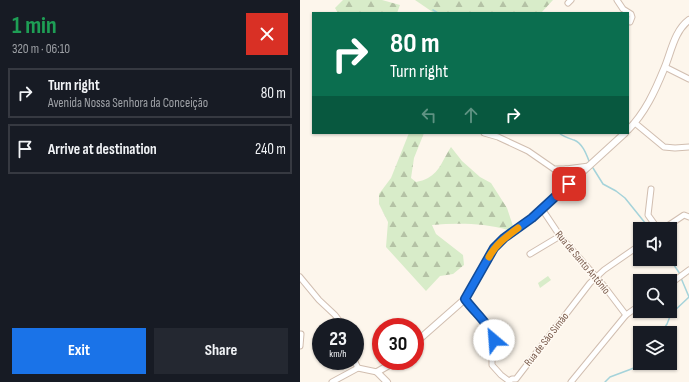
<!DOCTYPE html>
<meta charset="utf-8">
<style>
body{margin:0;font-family:"Sofia Sans Condensed",sans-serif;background:#242831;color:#f1f3f6;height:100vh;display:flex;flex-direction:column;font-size:15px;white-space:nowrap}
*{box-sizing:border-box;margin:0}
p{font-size:13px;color:#9ea1a6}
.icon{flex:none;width:22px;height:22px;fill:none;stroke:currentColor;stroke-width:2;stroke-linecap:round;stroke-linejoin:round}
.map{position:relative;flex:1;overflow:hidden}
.panel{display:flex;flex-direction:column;background:#171b24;width:300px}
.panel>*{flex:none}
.top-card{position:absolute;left:12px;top:12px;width:317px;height:122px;border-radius:0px;box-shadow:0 1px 3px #0004;background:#0b6e4f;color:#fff;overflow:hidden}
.buttons{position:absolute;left:333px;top:222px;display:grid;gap:8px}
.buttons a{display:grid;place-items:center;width:44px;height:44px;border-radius:0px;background:#171b24;box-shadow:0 1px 3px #0004;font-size:20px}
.speed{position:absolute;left:12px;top:318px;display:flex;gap:8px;font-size:20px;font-weight:700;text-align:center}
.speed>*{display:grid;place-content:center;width:52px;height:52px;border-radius:50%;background:#171b24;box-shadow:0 1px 3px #0004;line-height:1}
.speed small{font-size:10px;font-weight:400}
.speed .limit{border:6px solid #d22;background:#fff;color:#111}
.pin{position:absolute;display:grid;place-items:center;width:34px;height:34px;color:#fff;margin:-17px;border-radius:8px;box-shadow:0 2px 6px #0006}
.me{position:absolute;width:44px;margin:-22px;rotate:333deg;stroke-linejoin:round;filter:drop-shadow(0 0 3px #0008)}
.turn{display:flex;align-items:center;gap:14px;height:84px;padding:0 12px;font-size:18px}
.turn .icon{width:52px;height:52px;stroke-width:2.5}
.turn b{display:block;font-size:28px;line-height:34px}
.lanes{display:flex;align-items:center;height:38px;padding:0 12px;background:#0003;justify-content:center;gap:20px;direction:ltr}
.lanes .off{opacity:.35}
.round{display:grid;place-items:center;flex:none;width:42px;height:42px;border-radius:0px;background:#242831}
.overview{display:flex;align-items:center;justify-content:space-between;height:68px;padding:0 12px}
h1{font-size:24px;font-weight:700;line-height:30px;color:#1e9e55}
.action{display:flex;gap:8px;margin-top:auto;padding:8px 12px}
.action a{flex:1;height:46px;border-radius:0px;background:#1a73e8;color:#fff;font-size:16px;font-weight:700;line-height:46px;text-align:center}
.action a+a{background:#242831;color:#f1f3f6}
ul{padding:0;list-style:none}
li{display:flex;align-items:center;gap:12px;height:50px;margin:0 8px 6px;padding:0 4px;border:2px solid #363941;border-radius:0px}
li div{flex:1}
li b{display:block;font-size:15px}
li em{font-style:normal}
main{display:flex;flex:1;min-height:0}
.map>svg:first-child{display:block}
</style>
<main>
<section class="panel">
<div class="overview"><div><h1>1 min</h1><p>320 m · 06:10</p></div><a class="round" style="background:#d93025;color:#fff"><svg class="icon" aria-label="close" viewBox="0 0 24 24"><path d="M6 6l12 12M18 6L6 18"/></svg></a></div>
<ul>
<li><svg class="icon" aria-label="right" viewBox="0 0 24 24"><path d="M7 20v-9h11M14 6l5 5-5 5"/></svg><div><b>Turn right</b><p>Avenida Nossa Senhora da Conceição</p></div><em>80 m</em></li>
<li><svg class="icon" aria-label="arrive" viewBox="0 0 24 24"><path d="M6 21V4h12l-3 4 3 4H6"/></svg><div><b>Arrive at destination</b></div><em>240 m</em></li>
</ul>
<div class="action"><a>Exit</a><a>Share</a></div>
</section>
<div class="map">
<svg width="389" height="382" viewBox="0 0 389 382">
<defs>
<pattern id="forest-firs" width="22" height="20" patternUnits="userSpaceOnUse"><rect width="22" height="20" fill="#d8ecc9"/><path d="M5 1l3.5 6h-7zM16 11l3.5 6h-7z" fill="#b4c2a5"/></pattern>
</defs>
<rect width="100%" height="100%" fill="#fdf6ec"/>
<!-- forest -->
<g fill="url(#forest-firs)">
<path d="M43,0H82L100,5L97,13H38L35,8Z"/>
<path d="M115,0H253L241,13H134Z"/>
<path d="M109,133H124L114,158L111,178L116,182C120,181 125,180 128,178C140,172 144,157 151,147L162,161L180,177L191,183L207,208L213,226L208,230C183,223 158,223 132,225L136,234L163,255L164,265L153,274L140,276L126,291L86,247L88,222L79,204V194L91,178Z"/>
</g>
<!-- pitch -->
<path fill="#d8ecc9" d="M248,276L251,280L240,288L238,283Z"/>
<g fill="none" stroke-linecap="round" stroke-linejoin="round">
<!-- stream -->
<g stroke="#a5d3da" stroke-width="1.5">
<path d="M133,10L138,13"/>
<path d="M259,133C264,137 268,138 274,140C282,143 286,153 289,161"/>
<path d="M293,168L303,184L316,191L325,198L350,229"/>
<path d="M370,259L380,274"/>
<path d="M361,333L367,324L371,314L389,297L381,278"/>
<path d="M305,382L310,377L334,368L340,360"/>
</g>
<defs>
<g id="minor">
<path d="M317,0L323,9L331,14L332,17L330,22"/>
<path d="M268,3L271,0"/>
<path d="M365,67L389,79"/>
<path d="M335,123L364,147L375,148L389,147"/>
<path d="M184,133L198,137L228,151L254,169H266L289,166"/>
<path d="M266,169L269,184"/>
<path d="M351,189L348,215L358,229"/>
<path d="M242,209L260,236L304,286L326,315"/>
<path d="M363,229L384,215L389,217"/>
<path d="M230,254L260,236"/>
<path d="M0,277L19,300L35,315L44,327"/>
<path d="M370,284L389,270"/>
<path d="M165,299L173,311L187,324L192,332L195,346V351L192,358V365L201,375L209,381L212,379H216L290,283L304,270L340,245"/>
<path d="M0,346L1,334"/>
<path d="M55,354V362L58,368L77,372"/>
<path d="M32,382L58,368"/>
<path d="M271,382L326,315L340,305"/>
</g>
<g id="tertiary">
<path d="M328,130C345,113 355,91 364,69C371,53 374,31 389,20"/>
<path d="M115,343L165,299L194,248L204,238L232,218L325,133"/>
<path d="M87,382L77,372L96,361"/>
</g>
</defs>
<!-- minor casing -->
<use href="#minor" stroke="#d1beb0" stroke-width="7"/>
<!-- tertiary casing -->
<use href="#tertiary" stroke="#d1beb0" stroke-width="8"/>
<!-- minor -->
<use href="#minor" stroke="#fff" stroke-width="5"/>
<!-- tertiary -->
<use href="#tertiary" stroke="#fff" stroke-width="6"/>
</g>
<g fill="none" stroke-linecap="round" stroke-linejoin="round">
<defs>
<path id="route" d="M194,340C189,323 175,313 165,299L194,248L204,238L232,218L269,184"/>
</defs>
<!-- route casing -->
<use href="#route" stroke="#114b97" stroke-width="10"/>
<!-- route -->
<use href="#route" stroke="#1a73e8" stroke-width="7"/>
<!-- slow -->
<path stroke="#f59e0b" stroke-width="7" d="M189,257C196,244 206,237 218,228"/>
</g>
<g text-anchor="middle" stroke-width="3" stroke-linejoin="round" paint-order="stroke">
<!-- street labels -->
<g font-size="11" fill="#7a5c4d" stroke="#fffaf3">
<text transform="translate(283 262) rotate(50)" y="4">Rua de Santo António</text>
<text transform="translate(246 339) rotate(-52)" y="4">Rua de São Simão</text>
</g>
</g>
</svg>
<div class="buttons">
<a><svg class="icon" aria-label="sound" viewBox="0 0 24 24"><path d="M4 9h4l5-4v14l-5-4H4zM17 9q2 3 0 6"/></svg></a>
<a><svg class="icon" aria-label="search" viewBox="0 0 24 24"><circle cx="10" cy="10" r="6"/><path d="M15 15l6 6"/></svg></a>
<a><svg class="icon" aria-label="layers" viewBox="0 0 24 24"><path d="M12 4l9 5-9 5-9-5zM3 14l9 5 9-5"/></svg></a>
</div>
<div class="speed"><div>23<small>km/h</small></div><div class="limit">30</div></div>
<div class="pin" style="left:269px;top:184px;background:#d93025"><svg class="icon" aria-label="arrive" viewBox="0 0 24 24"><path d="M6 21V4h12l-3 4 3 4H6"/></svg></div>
<svg class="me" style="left:194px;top:340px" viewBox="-20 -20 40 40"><circle r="19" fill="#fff"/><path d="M0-13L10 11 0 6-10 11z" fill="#1a73e8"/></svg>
<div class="top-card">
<div class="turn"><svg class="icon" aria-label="right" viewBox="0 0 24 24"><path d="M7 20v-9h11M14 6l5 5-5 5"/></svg><div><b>80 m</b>Turn right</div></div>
<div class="lanes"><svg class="icon off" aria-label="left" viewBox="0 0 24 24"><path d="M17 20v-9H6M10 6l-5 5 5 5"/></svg><svg class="icon off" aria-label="ahead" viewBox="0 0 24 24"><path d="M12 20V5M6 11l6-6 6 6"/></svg><svg class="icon" aria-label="right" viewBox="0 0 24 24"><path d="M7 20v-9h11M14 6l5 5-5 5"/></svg></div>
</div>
</div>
</main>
